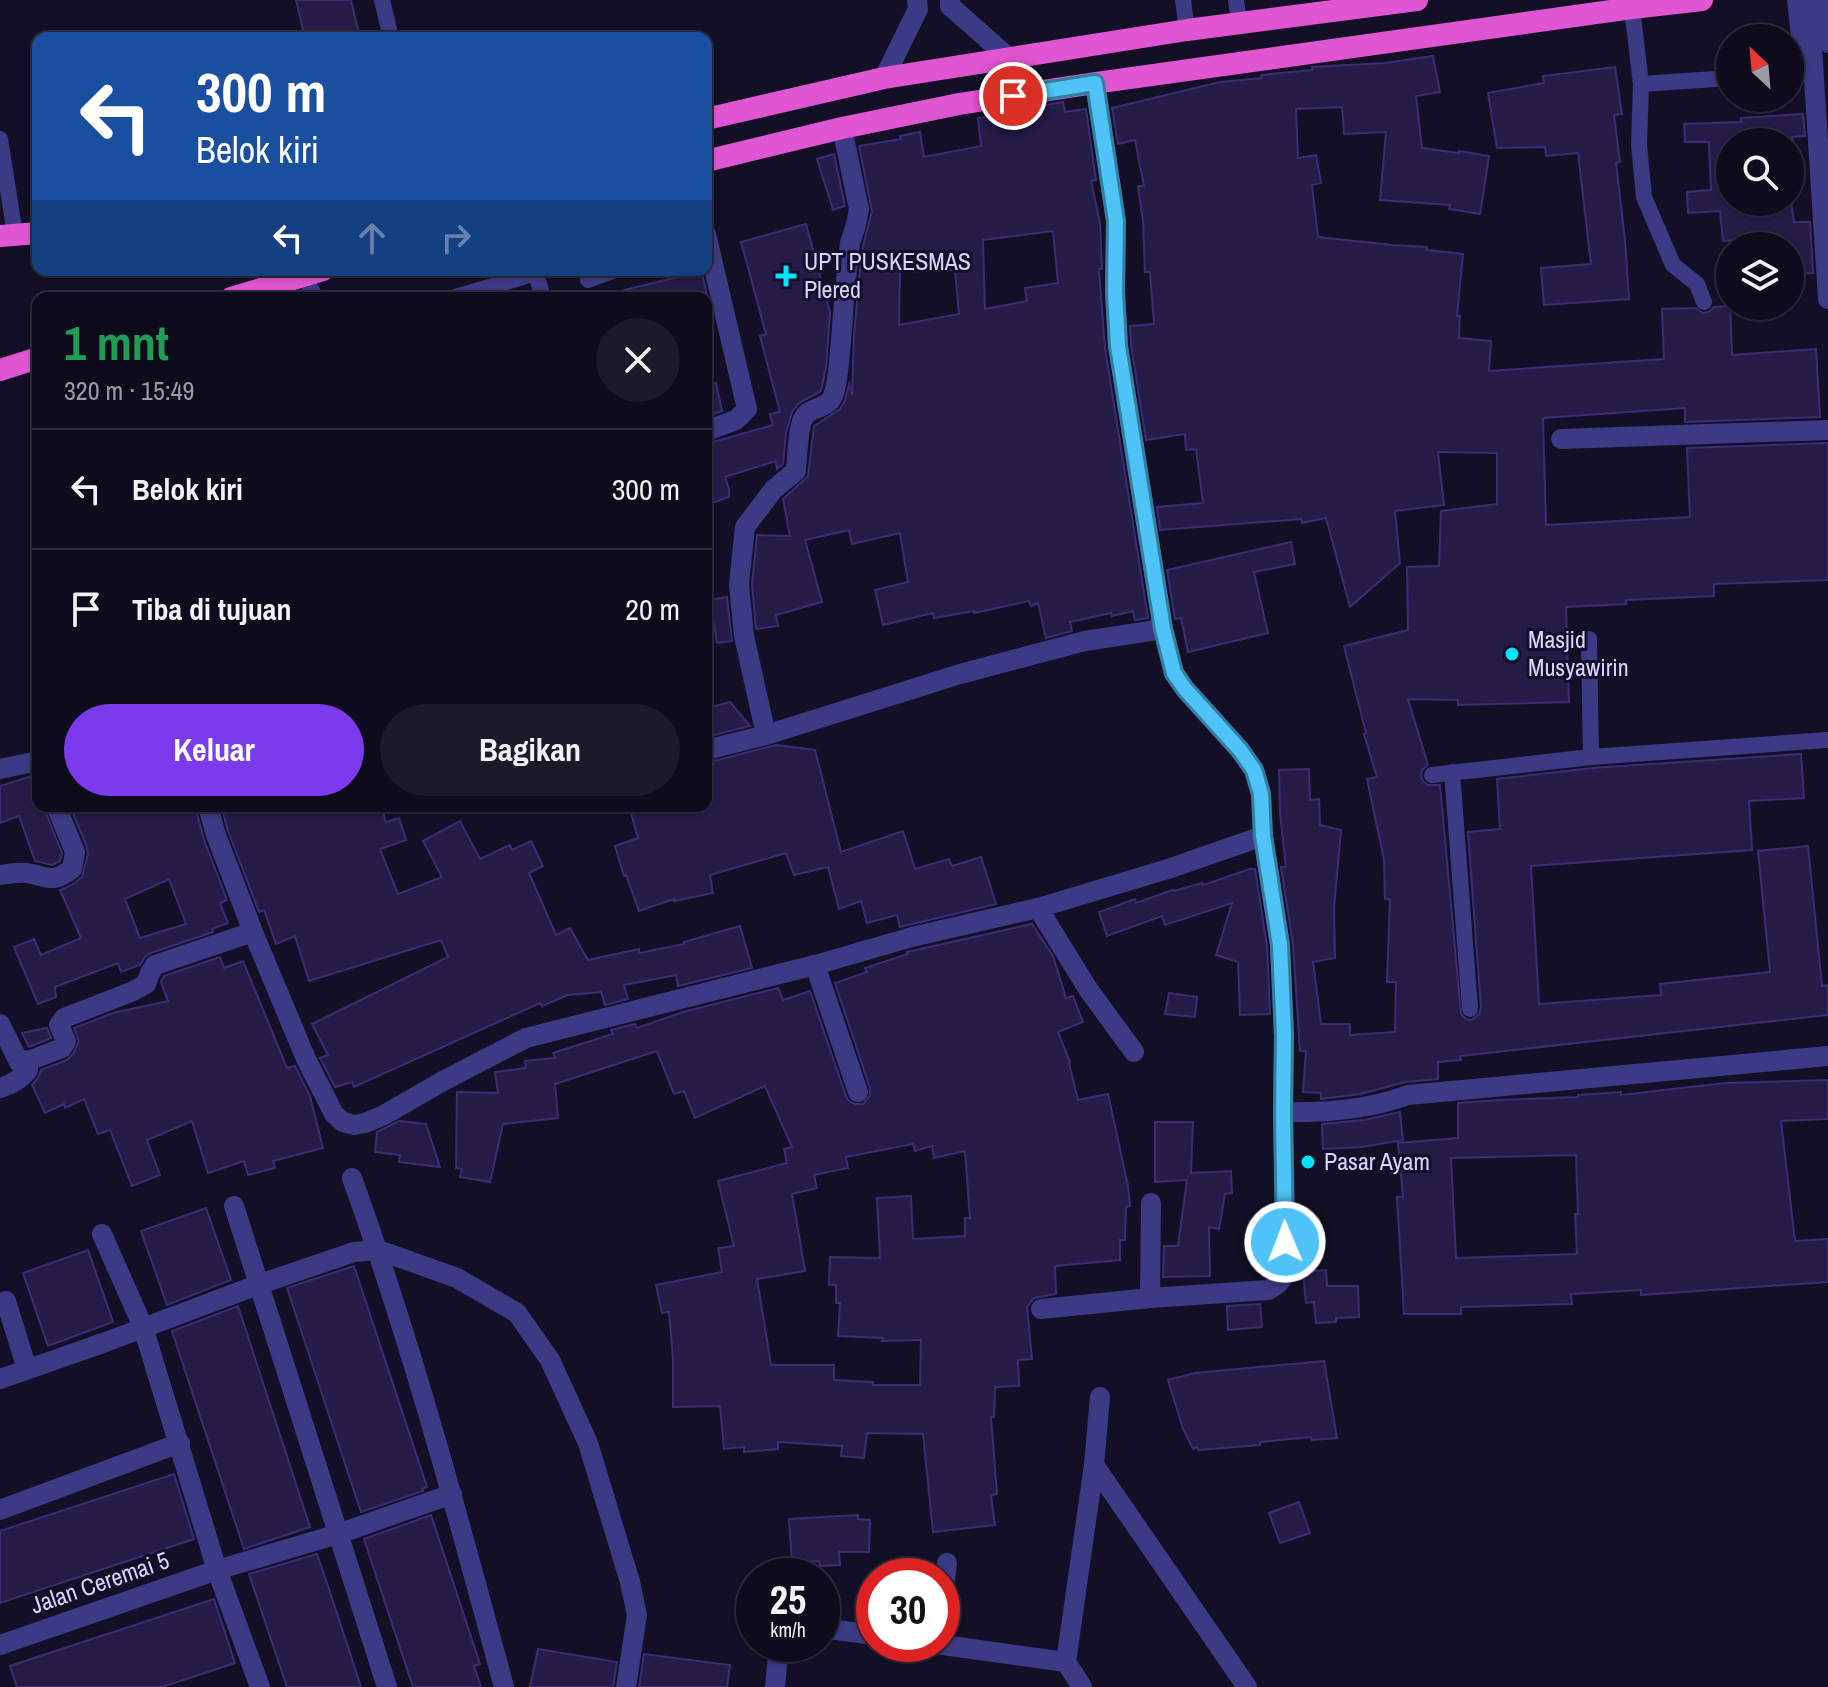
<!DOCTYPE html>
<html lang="id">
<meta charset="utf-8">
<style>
body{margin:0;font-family:"Archivo Narrow",sans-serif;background:#1c1929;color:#f1f3f6;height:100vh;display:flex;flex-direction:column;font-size:30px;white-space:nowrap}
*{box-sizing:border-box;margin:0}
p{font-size:26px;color:#9b9ba3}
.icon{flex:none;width:44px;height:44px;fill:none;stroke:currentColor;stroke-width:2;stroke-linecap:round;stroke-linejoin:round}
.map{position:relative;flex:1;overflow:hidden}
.details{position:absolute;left:32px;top:292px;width:680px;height:520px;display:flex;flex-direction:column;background:#0e0b1c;border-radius:16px;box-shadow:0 2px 6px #0004,0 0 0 2px #2e2b3b}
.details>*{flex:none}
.hud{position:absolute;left:32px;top:32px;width:680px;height:244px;border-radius:16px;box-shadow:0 2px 6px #0004,0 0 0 2px #2e2b3b;background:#1a4fa0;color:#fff;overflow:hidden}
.needle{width:52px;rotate:334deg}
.fabs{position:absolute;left:1716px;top:24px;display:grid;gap:16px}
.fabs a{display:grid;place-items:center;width:88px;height:88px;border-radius:50%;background:#0e0b1c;box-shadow:0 2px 6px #0004,0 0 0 2px #2e2b3b;font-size:40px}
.speed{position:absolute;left:736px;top:1558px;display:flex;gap:16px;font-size:40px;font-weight:700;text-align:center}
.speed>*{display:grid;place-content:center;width:104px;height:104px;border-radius:50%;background:#0e0b1c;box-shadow:0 2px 6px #0004,0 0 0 2px #2e2b3b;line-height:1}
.speed small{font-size:20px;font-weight:400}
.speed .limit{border:12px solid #d22;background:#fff;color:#111}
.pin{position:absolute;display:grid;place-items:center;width:68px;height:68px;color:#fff;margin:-34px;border:4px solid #fff;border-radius:50%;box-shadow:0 2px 8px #0007}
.me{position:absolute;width:88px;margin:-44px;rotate:359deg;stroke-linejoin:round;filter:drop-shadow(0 0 6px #0008)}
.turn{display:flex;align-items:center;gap:28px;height:168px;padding:0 32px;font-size:36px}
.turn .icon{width:104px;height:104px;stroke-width:2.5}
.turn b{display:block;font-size:56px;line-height:68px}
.lanes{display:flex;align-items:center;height:76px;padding:0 32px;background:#0003;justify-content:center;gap:40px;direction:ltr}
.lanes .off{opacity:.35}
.round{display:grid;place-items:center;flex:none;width:84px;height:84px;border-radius:42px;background:#1c1929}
.summary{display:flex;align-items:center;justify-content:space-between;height:136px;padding:0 32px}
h1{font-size:48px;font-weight:700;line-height:60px;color:#1e9e55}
.cta{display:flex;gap:16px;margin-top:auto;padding:16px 32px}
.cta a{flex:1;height:92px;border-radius:48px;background:#7c3aed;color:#fff;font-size:32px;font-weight:700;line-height:92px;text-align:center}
.cta a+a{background:#1c1929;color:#f1f3f6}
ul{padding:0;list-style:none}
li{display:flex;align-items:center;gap:24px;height:120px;padding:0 32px;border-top:2px solid #2e2b3b}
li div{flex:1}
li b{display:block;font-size:30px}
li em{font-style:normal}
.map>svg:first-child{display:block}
</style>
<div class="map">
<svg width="1828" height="1687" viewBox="0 0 1828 1687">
<rect width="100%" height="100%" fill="#130f26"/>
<!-- building -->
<g fill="#241b47" stroke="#3b2d73" stroke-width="2" fill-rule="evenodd">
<path d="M296,0H351L359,34L342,38H305Z"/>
<path d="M1433,56L1440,92L1416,96L1422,148L1459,153V151L1489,156L1480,214L1449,209L1450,205L1380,200L1386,132L1344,134L1342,107L1296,109L1298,158L1316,155L1321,183L1312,185L1318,237L1392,245L1427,247V250L1463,254L1457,316H1460L1459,338L1491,341L1489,371L1664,359L1662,309L1695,308L1703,313L1709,312L1714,307L1730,306L1732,355L1816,349L1820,417L1685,422V408L1543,418L1546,525L1690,517L1687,448L1828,443V580L1714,584V596L1626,600V604L1566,607L1569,702L1458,705V700L1408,699L1428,765L1422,770L1421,777L1424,782L1428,785H1440L1461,1014L1466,1019L1472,1020L1479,1014L1481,1008L1468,832L1500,829L1497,779L1592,768L1801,754L1804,798L1749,801L1752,850L1531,866L1539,1004L1661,995L1660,984L1770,972L1758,851L1808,846L1822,986L1828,985V1015L1460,1056L1461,1060L1438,1062V1079L1406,1082L1360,1094L1321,1099V1093L1303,1092L1306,1051H1300L1293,944L1281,867H1286L1280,813L1279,770L1309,769L1310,800L1319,799L1320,825L1341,830L1334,908L1335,958L1313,962L1321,1024H1350V1035L1395,1032L1396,982H1387L1390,899H1385L1384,860L1367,779L1377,777L1364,734L1366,733L1344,646L1408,630L1407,567L1439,566L1441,511L1497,504V453L1438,452L1444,505L1395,511L1400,563L1350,607L1326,518L1302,523V519L1160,530L1157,507L1203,503L1196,449L1186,450L1185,434L1146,440L1131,345L1130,326L1154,324L1150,272H1145L1143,221L1138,186H1144L1135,140L1118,144L1112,108L1220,82L1262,78L1261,75L1312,70V67L1385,63Z"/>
<path d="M1615,67L1622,114L1614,115L1620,162L1616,163L1625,240L1629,299L1544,305L1541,268L1591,264L1578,153L1546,156L1545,147L1497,148L1488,93L1544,83L1543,76Z"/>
<path d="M1063,102L1065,112L1086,109L1096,180L1091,181L1100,223L1102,269H1099L1105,348L1148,618L1135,620L1133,611L1112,616L1111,613L1070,622L1072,631L1046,638L1038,603L1031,606L1029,601L974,613V611L934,618L933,613L883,625L875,590L908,582L900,533L852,544L849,530L805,540L822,602L776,615L778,626L756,629L752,584L757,535L790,536L783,499L808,476L814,426L840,409L845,400L849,384L852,395L854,335L860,269L863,246L872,211L859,146L901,139L900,136L920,132L924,157L981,146L978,118L1041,111V106ZM1053,231L1058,283L1025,288L1027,301L985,309L983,240ZM955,270L959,314L899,325L900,272Z"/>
<path d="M1803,114L1805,136L1792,137L1793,142H1730V202H1791L1794,222H1810L1813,273L1790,274V246H1767L1766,238L1723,241L1720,211L1688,213L1687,192L1711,190L1709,142H1685L1684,124L1741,122V118Z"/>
<path d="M834,154L845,206L833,210L817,159Z"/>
<path d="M806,224L830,312L826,367L821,391L799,403L792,412L786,433L783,464L777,469L776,461L725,477L729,489V497L712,503L706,484V444L773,425L770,414L780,412L760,336L766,334L741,242Z"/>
<path d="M692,270H701L708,298H625L624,290L682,276L681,273Z"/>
<path d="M716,383L722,411L706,417V384Z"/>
<path d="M1291,542L1295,564L1254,572L1268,633L1188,652L1181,618L1175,619L1167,570Z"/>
<path d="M727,597L732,641L717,643L710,600Z"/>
<path d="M730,702L750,726L706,737V708Z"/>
<path d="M776,745L815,750L841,852L903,831L915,869L949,859L952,866L981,857L996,904L900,927L897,915L867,923L861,901L839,909L828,867L794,875L786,853L710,875L713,893L674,901V899L639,911L626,875L624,876L615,846L638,838L629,806H706V763Z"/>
<path d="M38,774V806H43L62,853L60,861L52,865L35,861L19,816L0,823V786Z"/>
<path d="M70,806H195L204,840L227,900L220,903L228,923L212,929L213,932L151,953L145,957L140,965L121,972L118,963L55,987L56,997L38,1004L14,947L34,939L41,955L81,938L60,890L72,885L82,877L88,854L87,847ZM169,879L186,924L140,938L125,899Z"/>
<path d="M221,806H381L386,822L399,818L406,840L380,849L398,894L442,877L423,841L460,821L480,859L510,845L512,850L531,841L543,866L529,873L556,935L570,928L588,960L639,949V953L684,944V942L740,926L752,968L678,986L676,975L624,985L628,999L605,1005L601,992L568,995L542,1006L540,1003L354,1087L352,1082L335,1087L320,1058L328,1055L312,1024L448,957L441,940L309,981L295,936L276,944L264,910L259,912L228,831Z"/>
<path d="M1250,869H1255L1267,946L1270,1014L1240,1015L1238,962L1216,955L1232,903L1165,925L1162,916L1107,936L1099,912L1135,899L1136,903L1173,890L1174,891L1202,883L1203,885Z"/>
<path d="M1032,924L1053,956L1066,998L1073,996L1083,1022L1058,1032L1070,1062L1069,1063L1078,1100L1108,1094L1128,1186L1130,1206L1126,1207L1125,1240H1120V1260L1055,1266L1056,1294L1034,1298L1027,1307L1032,1359L1018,1360L1019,1386L995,1387L994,1417H991L997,1494L991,1495L995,1525L933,1532L923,1434L867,1433L864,1458L841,1456L842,1446L778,1442V1449L744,1452V1447L724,1449L720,1406L673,1407V1360L669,1312L662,1313L656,1285L722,1272L718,1248L734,1246L718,1181L787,1163L784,1149L792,1147L765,1086L695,1118L684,1091L674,1094L657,1051L555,1084L558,1118L503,1124L490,1182L460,1177L462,1169L456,1168L457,1092L498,1093L495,1072L526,1068L525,1061L555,1058L553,1053L613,1034L611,1030L635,1024L637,1028L683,1012L778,988L783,1000L810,991L846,1096L849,1101L855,1104H863L870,1095V1088L835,983L867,972L865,968L908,954L907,952ZM913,1144L915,1151L932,1146L934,1158L965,1151L970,1218H965V1236L913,1239L911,1196L877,1198L880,1258L830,1257L829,1285H836V1303H840L838,1336L883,1338L882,1341L921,1340L920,1385H873V1382L834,1380V1365H771L757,1279L805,1271L792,1194L817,1188L814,1175L848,1168L846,1157Z"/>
<path d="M220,957L224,968L243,961L287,1068L295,1066L310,1096L323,1148L273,1161L275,1168L248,1175L244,1161L208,1173L192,1121L147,1140L160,1175L132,1186L110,1130L98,1134L84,1099L65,1108L64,1104L45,1113L32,1085L38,1078L41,1070L67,1060L73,1054L79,1041L74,1028L113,1013L168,1001L161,982L164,976Z"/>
<path d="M1169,993L1197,997L1195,1017L1165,1014Z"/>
<path d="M47,1028L51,1038L29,1047L22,1033Z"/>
<path d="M1828,1080V1119L1781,1121L1795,1241L1828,1239V1282L1641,1295V1290L1571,1294L1572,1304L1461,1307V1314H1404L1397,1197H1403L1398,1143L1458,1138V1103L1500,1100L1578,1097V1095L1621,1092V1095L1725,1083ZM1576,1155L1578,1214H1575L1577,1254L1456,1258L1451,1158Z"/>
<path d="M1400,1112L1403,1140L1362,1147L1323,1149L1322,1124L1364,1120Z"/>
<path d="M399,1121L426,1124L440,1167L399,1162L400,1155L375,1152L377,1132Z"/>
<path d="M1155,1122H1193L1191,1173L1231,1171L1232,1193L1225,1194L1219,1229L1209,1227L1210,1276L1163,1277L1164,1246H1178L1187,1180L1155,1182Z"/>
<path d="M206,1208L231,1280L167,1305L141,1231Z"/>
<path d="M88,1250L113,1322L48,1346L23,1273Z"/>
<path d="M354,1266L427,1487L422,1489L423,1491L361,1512L287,1288Z"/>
<path d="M1326,1270L1327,1286H1358L1359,1317L1336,1318V1322L1316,1323L1314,1302L1306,1303L1303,1272Z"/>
<path d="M1260,1304L1262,1327L1228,1330L1227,1306Z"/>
<path d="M238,1306L310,1527L244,1549L172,1331Z"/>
<path d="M1324,1361L1337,1438L1312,1440L1311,1437L1260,1442V1445L1199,1450L1197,1447L1193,1449L1183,1429L1168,1380L1195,1373Z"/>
<path d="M174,1474L194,1539L0,1603V1531Z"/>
<path d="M1299,1502L1310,1533L1280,1543L1269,1513Z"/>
<path d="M431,1515L480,1664L474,1666L481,1687H413L364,1539Z"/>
<path d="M858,1515V1519L870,1520L869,1552H839L840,1565L820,1566L819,1561L792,1562L789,1519Z"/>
<path d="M317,1554L329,1589L361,1687H287L249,1574Z"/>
<path d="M214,1599L235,1663L162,1687H17L10,1666Z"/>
<path d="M538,1649L617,1662L613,1687H530Z"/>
<path d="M644,1654L730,1665L727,1687H639Z"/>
</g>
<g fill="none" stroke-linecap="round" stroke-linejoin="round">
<!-- service -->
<g stroke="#3d3a85" stroke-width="16">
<path d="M382,0L391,38"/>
<path d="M1183,0L1187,30"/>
<path d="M1236,0L1239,23"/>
<path d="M1826,0L1828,45"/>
<path d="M1632,8L1641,84L1639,145L1644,197L1673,265L1697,284L1704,302"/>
<path d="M1790,68L1796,64L1801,53L1795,0"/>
<path d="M1641,84L1730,78"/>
<path d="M0,139L15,234"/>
<path d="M535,270L543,298"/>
<path d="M304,276L316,298"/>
<path d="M588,280L615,270"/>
<path d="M452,298L536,273"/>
<path d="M1589,639L1591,757"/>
<path d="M1452,772L1470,1009"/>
<path d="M1432,775L1591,757L1828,740"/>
</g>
<!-- minor -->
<g stroke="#3d3a85" stroke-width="20">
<path d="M950,0V6L1009,58"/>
<path d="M1809,0L1828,299"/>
<path d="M884,78L918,9L917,0"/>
<path d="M706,234L747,409L736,420L706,431"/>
<path d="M1561,439L1828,430"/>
<path d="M766,735L744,636L739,584L745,527L774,489L796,471C797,459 798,426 804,417C810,407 828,409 833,396C839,379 839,358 841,341C843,308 846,275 850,243L856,225L859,209L842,128"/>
<path d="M706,750L766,735L960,674L1085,641L1163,629"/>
<path d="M0,769L38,761"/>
<path d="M208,806L216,835L253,932L306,1059L334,1114L343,1122L354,1125L365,1123L384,1115L443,1081L526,1038L815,965L912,937L1038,908L1171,868L1263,836"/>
<path d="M0,875C9,874 19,872 27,873C50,877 51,884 72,869L75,852L56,806"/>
<path d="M1038,908L1088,989L1134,1052"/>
<path d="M815,965L858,1092"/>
<path d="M0,1024L19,1062L23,1063L62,1048L66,1041L59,1025L64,1018L131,992L146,984L150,973L155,965L253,932"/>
<path d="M0,1088C12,1084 20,1080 28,1070V1060"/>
<path d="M1283,1112C1325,1113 1368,1110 1408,1095L1828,1056"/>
<path d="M352,1178C412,1345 458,1516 504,1687"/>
<path d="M234,1206L387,1687"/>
<path d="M102,1234L143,1327L217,1570L260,1687"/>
<path d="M1150,1298L1151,1203"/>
<path d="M6,1301L27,1369"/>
<path d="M1041,1309L1150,1298L1268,1290C1280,1284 1284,1279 1286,1266L1283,1112L1284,1036L1280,945L1263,836L1261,794L1254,770L1240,750L1185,689L1174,673L1163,629L1118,346L1115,292L1116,221L1095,83"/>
<path d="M0,1379L103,1343L260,1284L354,1252L378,1250L457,1278L517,1313L550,1360L588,1443L630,1582L637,1615L626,1687"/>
<path d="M1094,1465L1247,1687"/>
<path d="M0,1510L180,1443"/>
<path d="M942,1604L947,1563"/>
<path d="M822,1628L874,1635"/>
<path d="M936,1644L1066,1662"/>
<path d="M0,1645L217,1570L338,1534L452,1494"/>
<path d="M775,1687L779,1644"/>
<path d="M1082,1687L1066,1662L1094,1465L1100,1397"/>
</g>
<!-- trunk -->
<g stroke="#e055d1" stroke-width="22">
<path d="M706,119L884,78L1187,30L1417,0"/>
<path d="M706,161L842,128L959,104L1095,83L1632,8L1702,0"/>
<path d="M0,236L38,233"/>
<path d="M231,298L323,270"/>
<path d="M0,370L38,358"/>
</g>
</g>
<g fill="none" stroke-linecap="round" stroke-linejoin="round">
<defs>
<path id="route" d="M1013,96L1095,83L1116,221L1115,292L1118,346L1163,629L1174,673L1185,689L1240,750L1254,770L1261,794L1263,836L1280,945L1284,1036L1283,1112L1285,1242"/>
</defs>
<!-- route casing -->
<use href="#route" stroke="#337fa1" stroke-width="20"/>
<!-- route -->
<use href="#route" stroke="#4fc3f7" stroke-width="14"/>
</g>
<!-- markers -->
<g fill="#00e5ff" stroke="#130f26" stroke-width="3">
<path d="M782 264h8v8h8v8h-8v8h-8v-8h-8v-8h8z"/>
<circle cx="1512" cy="654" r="8"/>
<circle cx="1308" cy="1162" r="8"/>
</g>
<g text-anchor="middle" stroke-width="6" stroke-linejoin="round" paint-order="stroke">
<!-- poi labels -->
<g font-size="24" fill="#d9d4ff" stroke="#130f26" text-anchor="start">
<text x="804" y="270">UPT PUSKESMAS<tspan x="804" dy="28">Plered</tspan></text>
<text x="1528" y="648">Masjid<tspan x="1528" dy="28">Musyawirin</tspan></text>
<text x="1324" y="1170">Pasar Ayam</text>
</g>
<!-- street labels -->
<g font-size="24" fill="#d9d4ff" stroke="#130f26">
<text transform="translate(100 1583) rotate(-19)" y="8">Jalan Ceremai 5</text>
</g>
</g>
</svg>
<div class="fabs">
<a><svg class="needle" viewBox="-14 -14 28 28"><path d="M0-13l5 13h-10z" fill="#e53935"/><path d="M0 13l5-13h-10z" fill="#9b9ba3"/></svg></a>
<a><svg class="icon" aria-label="search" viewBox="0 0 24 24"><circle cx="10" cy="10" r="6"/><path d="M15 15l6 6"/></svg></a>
<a><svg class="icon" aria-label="layers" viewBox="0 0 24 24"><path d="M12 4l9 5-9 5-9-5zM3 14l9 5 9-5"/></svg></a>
</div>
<div class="speed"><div>25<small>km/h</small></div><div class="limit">30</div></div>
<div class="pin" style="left:1013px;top:96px;background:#d93025"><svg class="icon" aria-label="arrive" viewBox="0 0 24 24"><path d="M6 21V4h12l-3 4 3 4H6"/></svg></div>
<svg class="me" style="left:1285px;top:1242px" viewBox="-20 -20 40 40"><circle r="17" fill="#4fc3f7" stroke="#fff" stroke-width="3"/><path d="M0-11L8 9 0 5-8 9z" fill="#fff"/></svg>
<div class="hud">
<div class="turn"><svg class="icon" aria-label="left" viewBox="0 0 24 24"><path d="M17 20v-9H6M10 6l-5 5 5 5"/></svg><div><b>300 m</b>Belok kiri</div></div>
<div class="lanes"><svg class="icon" aria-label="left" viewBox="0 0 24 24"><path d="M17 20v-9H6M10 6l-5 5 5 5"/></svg><svg class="icon off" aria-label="ahead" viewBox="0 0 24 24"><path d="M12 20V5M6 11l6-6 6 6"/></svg><svg class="icon off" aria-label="right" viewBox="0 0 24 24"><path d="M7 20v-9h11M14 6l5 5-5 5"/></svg></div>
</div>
<section class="details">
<div class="summary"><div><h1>1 mnt</h1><p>320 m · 15:49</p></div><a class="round"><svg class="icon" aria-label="close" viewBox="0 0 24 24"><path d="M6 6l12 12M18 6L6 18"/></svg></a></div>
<ul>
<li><svg class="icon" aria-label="left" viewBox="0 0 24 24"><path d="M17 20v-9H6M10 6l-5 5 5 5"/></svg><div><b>Belok kiri</b></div><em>300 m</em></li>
<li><svg class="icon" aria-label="arrive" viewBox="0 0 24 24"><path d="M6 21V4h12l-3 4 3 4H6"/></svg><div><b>Tiba di tujuan</b></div><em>20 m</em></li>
</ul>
<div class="cta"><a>Keluar</a><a>Bagikan</a></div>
</section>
</div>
